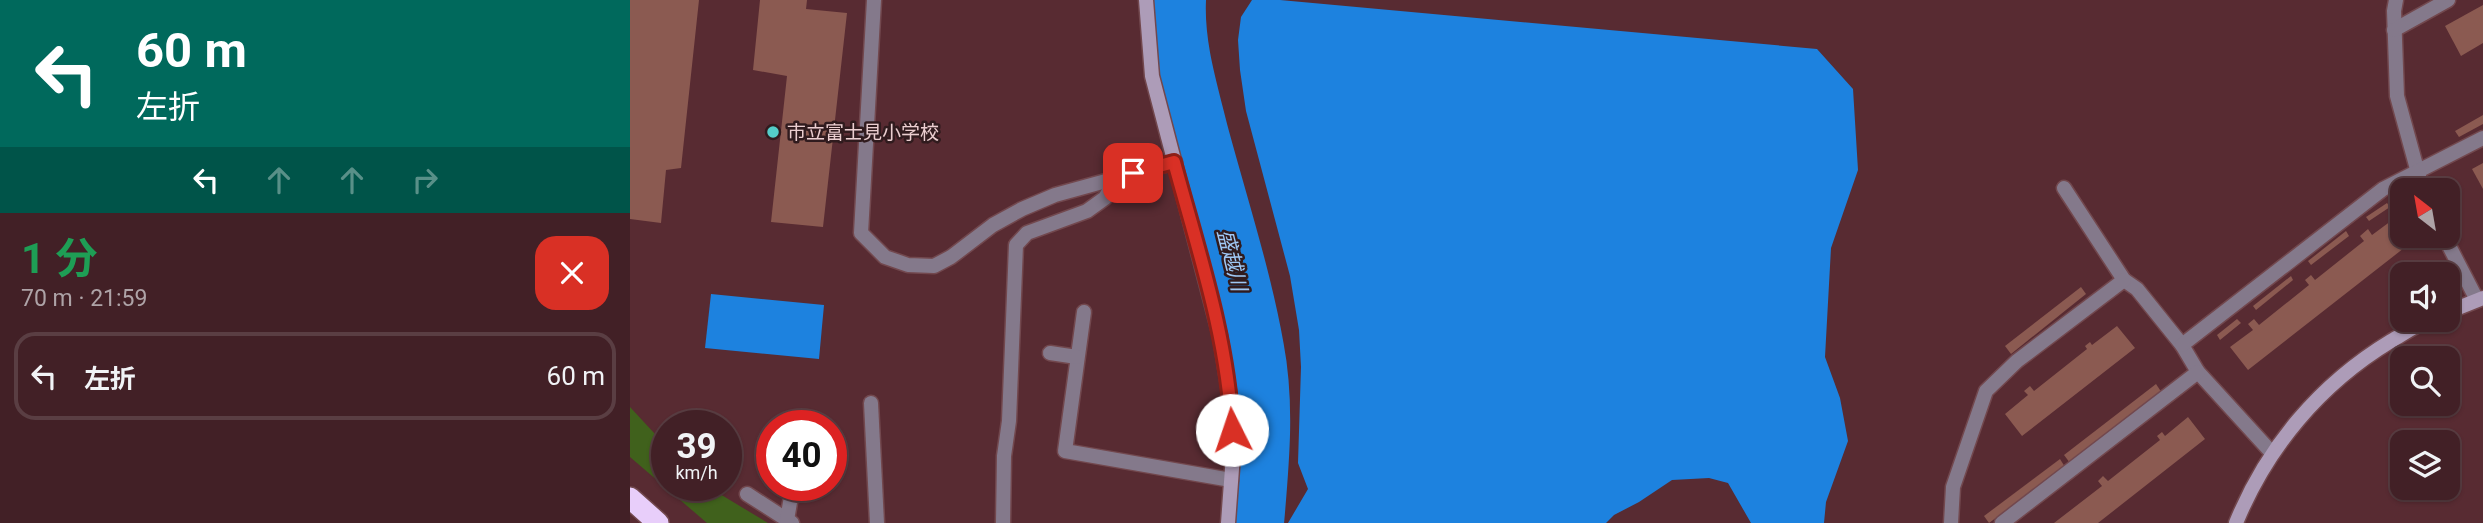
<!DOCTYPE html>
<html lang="ja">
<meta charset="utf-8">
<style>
body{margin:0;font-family:Roboto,"Noto Sans JP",sans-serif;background:#4c2d32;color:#f1f3f6;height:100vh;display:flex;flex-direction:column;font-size:26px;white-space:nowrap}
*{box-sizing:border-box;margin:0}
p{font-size:23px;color:#aea3a7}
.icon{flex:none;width:38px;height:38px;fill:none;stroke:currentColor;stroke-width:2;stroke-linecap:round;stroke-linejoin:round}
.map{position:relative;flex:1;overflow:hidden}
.panel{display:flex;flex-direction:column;background:#422026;width:630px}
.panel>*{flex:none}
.banner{background:#00695c;color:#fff;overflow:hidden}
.needle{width:46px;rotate:329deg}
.controls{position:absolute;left:1760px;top:178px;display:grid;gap:14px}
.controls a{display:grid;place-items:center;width:70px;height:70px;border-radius:14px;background:#422026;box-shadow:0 2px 5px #0004,0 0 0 2px #5a3e43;font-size:35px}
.speed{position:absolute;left:21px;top:410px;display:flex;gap:14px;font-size:35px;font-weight:700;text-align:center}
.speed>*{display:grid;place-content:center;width:91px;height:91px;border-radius:50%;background:#422026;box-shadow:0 2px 5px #0004,0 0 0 2px #5a3e43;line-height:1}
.speed small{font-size:18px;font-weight:400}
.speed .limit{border:10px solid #d22;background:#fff;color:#111}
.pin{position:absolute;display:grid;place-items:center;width:60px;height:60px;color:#fff;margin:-30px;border-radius:14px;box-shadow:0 4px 10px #0006}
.me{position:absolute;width:77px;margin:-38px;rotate:356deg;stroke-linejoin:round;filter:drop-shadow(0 0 5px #0008)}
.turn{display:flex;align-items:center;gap:24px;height:147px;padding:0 21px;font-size:32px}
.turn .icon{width:91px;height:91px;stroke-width:2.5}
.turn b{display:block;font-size:49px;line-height:60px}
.lanes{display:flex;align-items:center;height:66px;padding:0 21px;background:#0003;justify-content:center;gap:35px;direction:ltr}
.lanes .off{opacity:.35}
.round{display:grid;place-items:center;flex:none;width:74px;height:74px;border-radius:21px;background:#4c2d32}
.headline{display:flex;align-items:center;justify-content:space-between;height:119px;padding:0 21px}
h1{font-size:42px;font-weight:700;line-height:52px;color:#1e9e55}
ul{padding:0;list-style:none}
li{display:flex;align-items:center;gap:21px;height:88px;margin:0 14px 10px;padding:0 7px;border:4px solid #5a3e43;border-radius:21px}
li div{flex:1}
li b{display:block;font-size:26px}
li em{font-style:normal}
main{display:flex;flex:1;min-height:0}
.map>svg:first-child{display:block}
</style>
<main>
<section class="panel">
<div class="banner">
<div class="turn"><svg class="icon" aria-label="left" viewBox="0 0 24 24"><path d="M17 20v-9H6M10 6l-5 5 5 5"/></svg><div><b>60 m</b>左折</div></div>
<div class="lanes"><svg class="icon" aria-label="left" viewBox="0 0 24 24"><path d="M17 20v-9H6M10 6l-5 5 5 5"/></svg><svg class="icon off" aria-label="ahead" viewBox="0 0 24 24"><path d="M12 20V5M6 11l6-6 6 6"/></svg><svg class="icon off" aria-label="ahead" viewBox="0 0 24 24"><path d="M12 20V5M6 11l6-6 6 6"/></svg><svg class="icon off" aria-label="right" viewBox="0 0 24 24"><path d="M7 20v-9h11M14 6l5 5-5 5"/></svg></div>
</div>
<div class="headline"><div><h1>1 分</h1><p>70 m · 21:59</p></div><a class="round" style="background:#d93025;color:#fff"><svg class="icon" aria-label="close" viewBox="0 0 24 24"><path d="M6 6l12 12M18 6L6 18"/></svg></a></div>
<ul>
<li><svg class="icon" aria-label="left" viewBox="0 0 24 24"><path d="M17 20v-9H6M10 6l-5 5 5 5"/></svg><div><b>左折</b></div><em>60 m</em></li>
</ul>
</section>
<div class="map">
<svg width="1853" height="523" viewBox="0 0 1853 523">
<rect width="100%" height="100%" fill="#582b32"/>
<!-- green -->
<path fill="#40611c" d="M0,407L37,447V485H75L138,523H77L0,457Z"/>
<!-- water -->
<g fill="#1d82df">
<path d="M622,0H650L1187,49L1223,89L1228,170L1201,248L1195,357L1210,398L1218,441L1196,502L1194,523H1121L1098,483L1079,478L1042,480L1009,502L984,515L976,523H658L678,489L668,463L671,367L669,330L660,276L616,111L610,70L608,40L611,17Z"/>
<path d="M81,294L194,305L189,359L75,348Z"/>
</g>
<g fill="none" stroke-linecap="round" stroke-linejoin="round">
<!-- river -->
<path stroke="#1d82df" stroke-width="54" d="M549,0C547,45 560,87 571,131C590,202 614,275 627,348C638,406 632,464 627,523"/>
</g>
<!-- building -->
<g fill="#8b5a51">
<path d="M0,0H69L51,168L36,170L31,223L0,219Z"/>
<path d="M130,0H177L176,9L217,13L193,227L141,222L157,76L123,70Z"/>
<path d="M1853,5V43L1831,56L1815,26Z"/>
<path d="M1853,115V124L1829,137L1825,131Z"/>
<path d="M1853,163V189L1842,169Z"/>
<path d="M1757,203L1760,207L1739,221L1736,217Z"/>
<path d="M1765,218L1773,228V236H1780L1783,241L1618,370L1600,347L1623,330L1618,324L1624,319L1629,325L1679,285L1675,280L1681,275L1685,280L1734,241L1730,236L1738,229L1742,235Z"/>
<path d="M1716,231L1719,236L1681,265L1678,261Z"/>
<path d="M1661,276L1663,280L1626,310L1623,306Z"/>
<path d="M1451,287L1456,294L1381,354L1375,346Z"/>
<path d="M1607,319L1611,323L1590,340L1587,335Z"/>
<path d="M1487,326L1505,348L1392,436L1375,414L1398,395L1394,391L1400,386L1404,391L1457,349L1455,346L1460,342L1462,345Z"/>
<path d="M1526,384L1532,393L1440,463L1434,455Z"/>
<path d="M1558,417L1575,439L1468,523H1424L1472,486L1468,481L1473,476L1478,481L1530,440L1527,436L1532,432L1535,436Z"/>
<path d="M1430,459L1435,467L1359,523L1354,516Z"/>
</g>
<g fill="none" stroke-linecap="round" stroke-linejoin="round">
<defs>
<g id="lane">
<path d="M244,0L231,233L255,257L278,265L304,266L321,257L363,225L392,209L425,195L545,162"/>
<path d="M1766,0L1764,11L1767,96L1793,191"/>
<path d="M1764,30L1818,0"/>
<path d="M1434,188L1494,280L1507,289L1552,345L1568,372L1642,453"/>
<path d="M1814,236L1847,300"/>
<path d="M1552,345L1753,189L1853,138"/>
<path d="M241,403L247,523"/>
<path d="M1321,523L1323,487L1356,391L1387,361L1494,280"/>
<path d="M1372,523L1568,372"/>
</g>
<g id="street">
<path d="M454,312L435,451L601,480"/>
<path d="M420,353L447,357"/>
<path d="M117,494L162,523"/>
<path d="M157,520L163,485"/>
<path d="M373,523L374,456L379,421L386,245L397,233L457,211L475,198L487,177"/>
</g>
<g id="secondary">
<path d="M516,0L522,76L590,336L601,404L603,455L598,523"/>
<path d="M1818,312L1853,298"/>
<path d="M1606,523C1637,447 1690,384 1761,341C1773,334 1785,326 1798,320"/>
</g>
<path id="highway" d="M0,498L28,523"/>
</defs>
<!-- lane casing -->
<use href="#lane" stroke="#72484e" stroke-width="17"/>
<!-- street casing -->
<use href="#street" stroke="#72484e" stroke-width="17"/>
<!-- secondary casing -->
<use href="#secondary" stroke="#72484e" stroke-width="17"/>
<!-- highway casing -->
<use href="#highway" stroke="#72484e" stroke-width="24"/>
<!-- lane -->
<use href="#lane" stroke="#84798b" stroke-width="14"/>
<!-- street -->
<use href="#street" stroke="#84798b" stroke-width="14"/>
<!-- secondary -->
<use href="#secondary" stroke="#ad9cb8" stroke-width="14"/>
<!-- highway -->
<use href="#highway" stroke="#e8cefa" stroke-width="21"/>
</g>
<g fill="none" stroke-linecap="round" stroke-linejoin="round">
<defs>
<path id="route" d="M503,173L544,162C568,250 598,339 602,430"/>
</defs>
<!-- route casing -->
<use href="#route" stroke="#8d1f18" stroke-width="18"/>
<!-- route -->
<use href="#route" stroke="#d93025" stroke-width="12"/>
</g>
<!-- markers -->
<circle fill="#54cdc9" stroke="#301b1e" stroke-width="2.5" cx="143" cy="132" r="7"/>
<g text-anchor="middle" stroke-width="5" stroke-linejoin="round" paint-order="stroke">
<!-- poi labels -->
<g font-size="19" fill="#ebced0" stroke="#301b1e" text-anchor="start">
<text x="157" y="139">市立富士見小学校</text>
</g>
<!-- water labels -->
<g font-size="21" font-style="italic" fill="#9ec7f4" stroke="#301b1e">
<text transform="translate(602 260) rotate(76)" y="7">盛越川</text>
</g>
</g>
</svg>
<div class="controls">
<a><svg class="needle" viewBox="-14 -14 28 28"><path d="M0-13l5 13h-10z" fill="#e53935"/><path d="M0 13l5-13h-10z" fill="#aea3a7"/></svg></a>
<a><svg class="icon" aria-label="sound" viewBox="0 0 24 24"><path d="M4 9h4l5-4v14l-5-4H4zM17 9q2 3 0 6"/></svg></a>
<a><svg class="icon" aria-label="search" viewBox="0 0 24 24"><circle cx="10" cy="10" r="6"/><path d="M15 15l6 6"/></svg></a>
<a><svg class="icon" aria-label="layers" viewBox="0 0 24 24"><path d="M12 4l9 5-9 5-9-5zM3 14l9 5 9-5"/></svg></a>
</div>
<div class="speed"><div>39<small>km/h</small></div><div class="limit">40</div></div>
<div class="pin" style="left:503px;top:173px;background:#d93025"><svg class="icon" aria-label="arrive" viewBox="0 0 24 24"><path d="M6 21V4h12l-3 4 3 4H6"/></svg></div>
<svg class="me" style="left:602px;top:430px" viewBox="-20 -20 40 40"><circle r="19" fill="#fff"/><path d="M0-13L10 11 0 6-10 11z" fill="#d93025"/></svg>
</div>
</main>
